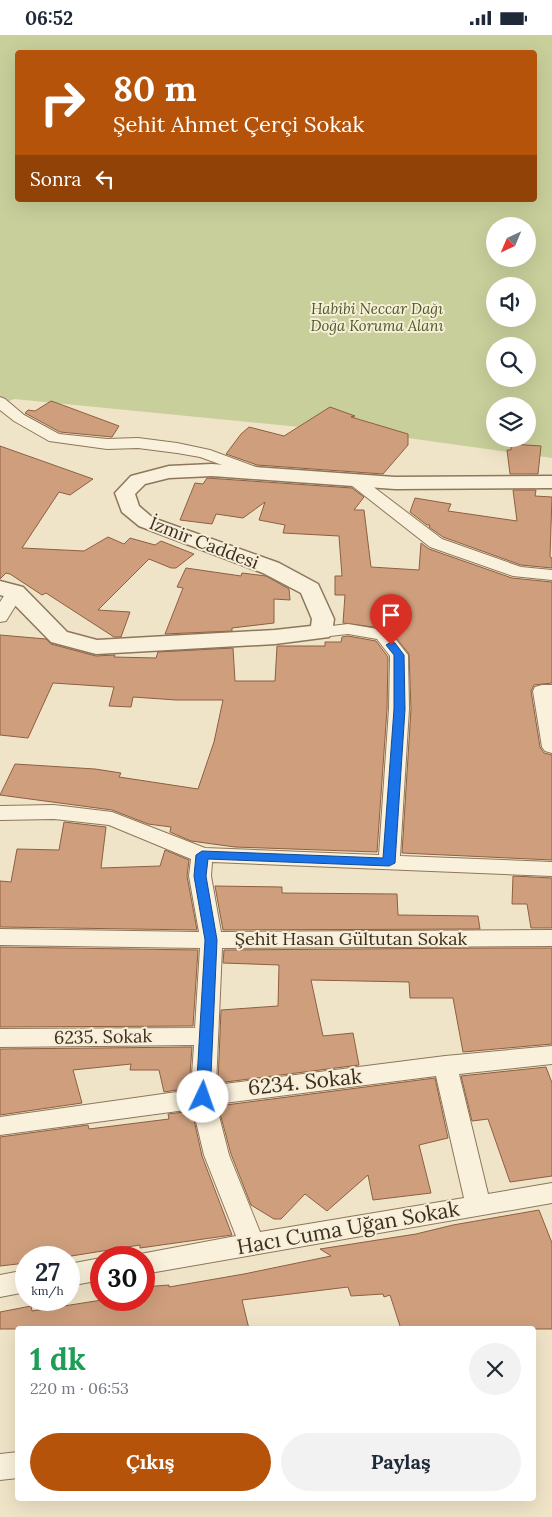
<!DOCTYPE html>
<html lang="tr">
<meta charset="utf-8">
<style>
body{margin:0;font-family:Lora,serif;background:#f2f2f3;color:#1f2937;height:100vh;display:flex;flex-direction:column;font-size:19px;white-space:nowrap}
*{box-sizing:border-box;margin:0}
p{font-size:16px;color:#747a83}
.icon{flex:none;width:28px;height:28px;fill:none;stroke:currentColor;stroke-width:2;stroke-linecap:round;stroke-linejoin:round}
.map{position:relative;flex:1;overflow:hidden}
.details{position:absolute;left:15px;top:1291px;width:521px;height:175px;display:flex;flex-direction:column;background:#fff;border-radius:5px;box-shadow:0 5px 20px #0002}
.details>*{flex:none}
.hud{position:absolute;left:15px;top:15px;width:522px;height:152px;border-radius:5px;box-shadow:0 5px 20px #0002;background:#b45309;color:#fff;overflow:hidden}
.needle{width:32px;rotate:224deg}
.controls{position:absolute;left:486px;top:182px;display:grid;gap:10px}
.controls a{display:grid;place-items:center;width:50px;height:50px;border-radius:50%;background:#fff;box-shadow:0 5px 20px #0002;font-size:25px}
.speed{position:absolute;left:15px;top:1211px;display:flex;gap:10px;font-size:25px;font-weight:700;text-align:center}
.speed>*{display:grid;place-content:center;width:65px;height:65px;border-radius:50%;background:#fff;box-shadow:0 5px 20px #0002;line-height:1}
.speed small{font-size:12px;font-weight:400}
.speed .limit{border:8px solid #d22;background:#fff;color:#111}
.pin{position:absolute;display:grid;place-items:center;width:42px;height:42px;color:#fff;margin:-51px -21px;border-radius:50% 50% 50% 0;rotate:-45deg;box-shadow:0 0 5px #0007}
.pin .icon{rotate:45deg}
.me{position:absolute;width:55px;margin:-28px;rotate:3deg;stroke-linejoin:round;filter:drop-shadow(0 0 4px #0008)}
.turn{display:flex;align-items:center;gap:18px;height:105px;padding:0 15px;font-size:22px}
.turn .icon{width:65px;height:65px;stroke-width:2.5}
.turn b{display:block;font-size:35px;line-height:42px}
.then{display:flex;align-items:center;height:48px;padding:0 15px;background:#0003;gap:10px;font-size:19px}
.round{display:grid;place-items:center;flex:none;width:52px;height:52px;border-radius:26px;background:#f2f2f3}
.summary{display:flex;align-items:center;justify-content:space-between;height:85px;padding:0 15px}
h1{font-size:30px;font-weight:800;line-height:38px;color:#1e9e55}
.primary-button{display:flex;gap:10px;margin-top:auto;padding:10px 15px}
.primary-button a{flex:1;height:58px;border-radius:30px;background:#b45309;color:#fff;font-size:20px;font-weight:800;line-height:58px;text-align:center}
.primary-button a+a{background:#f2f2f3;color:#1f2937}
.status{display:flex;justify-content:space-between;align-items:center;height:35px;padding:0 25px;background:#fff;direction:ltr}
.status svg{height:14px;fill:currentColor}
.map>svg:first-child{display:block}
</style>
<div class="status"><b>06:52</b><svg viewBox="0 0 49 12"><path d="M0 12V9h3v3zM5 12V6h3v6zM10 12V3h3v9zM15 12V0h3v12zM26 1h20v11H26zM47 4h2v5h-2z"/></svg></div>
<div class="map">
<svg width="552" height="1482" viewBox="0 0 552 1482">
<rect width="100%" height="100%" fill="#f0e4c8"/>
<!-- green -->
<path fill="#c9cf9b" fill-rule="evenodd" d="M0,0H552V423L401,402L14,364L0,370ZM18,18H535V165H18ZM495,191H528V224H495ZM495,251H528V284H495ZM495,311H528V344H495ZM495,371H528V404H495Z"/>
<!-- building -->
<g fill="#cf9f7d" stroke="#8d5f41">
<path d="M51,366L57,368L119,391L112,402L60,397L25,378L28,375L35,376Z"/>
<path d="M330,372L355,381L351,382L408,399V410L383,439L257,430L226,419L241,399L249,392L284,401Z"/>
<path d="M511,409L541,411L538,439H510L507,415H511Z"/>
<path d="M0,411L93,444L70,460L59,457L22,513L84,516L108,502L124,509L130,503L155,510L161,506L194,519L176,533H171L149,524L98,575L130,577L121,602H114L46,558L42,560L10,539L6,538L0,544Z"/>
<path d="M207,443L352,453L364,462L354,475H364L371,532L419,535L421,508L429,514L512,543L552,547V648L534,650L531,656L540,712L544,718L552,720V825L402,818L411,674L409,619L389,594L343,588L345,560H335V541H342L339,501L283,498L285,490L259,485L265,467L243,483L216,479L212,489L180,485L195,448L203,449Z"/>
<path d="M513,455H536L535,461L552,462L550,522L552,523V533L521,530L443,502L429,492L430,490H427L410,477L415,463L451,469L448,476L517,486Z"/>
<path d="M186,533L241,541L242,538L266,541L289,554L290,565L274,564V588L232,593V596L165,599L183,553L177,552Z"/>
<path d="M0,600L46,604L51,609L96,621L115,620L114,622L156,623L158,617L233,613L235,646H275L277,611H325V607H341L342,602L348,601L376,606L388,622L387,674L377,817L235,812L191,806L170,797L171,792L148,789L112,775L0,760L15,729L95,734L121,738L119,742L198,754L214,707L223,665H176L133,662L131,672L109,671L114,652L53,648L28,703L0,700Z"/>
<path d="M64,787L106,792L101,833L160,831L165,815L189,825L187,841L197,895L0,892V846L11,847L17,814L59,815Z"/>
<path d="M513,841L552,843V893H531L527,869H512Z"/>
<path d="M215,851L282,852V858L397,859L398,880L478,881L480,894L223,895Z"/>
<path d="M0,912L198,915L193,991L0,992Z"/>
<path d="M487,913H552V1009L463,1017L453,963H410L409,947L311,945L323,1001L353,998L359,1030L218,1048L221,975L278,971L279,930L223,928L224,915Z"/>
<path d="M192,1012L189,1053L164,1057L159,1035H130L131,1029L73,1035L82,1068L0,1080V1014Z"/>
<path d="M546,1032L552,1048V1141L510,1147L488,1084L472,1086L461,1041Z"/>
<path d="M435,1043L448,1103L419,1110L431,1158L373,1165L368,1140L327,1176L305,1159L281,1184H274L251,1170L231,1119L218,1071Z"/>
<path d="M192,1076L202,1121L232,1200L140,1213V1210L65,1222H26V1228L0,1231V1102L88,1090L89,1094L169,1084L168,1079Z"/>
<path d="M539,1175L552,1208V1294H401L390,1260L384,1262L383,1259L351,1261L348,1252L242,1265L249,1294H0V1277L31,1271L32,1276L102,1265H144V1252L169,1250V1252L244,1239L331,1221L320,1214L416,1199L453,1190Z"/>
</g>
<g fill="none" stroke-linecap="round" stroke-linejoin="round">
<defs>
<g id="minor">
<path d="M0,362L5,364L24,380L59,399L107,404L138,403L177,408L210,415L267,436L269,439L267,442L261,444L200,422L177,418L138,413L107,414L49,406L14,386L0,375Z"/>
<path d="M357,442L363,444L442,504L521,532L552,535V545L513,541L430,512L351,450L349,447L351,444Z"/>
<path d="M15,552L21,553L24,557L6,586L0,587V567L9,553Z"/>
<path d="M348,589L389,596L408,620L409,674L400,821L552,827V841L212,827L211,841L221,897L552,895V911L222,913L216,1050L445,1021L552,1011V1029L459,1039L488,1159L552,1148V1168L144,1239V1222H134L135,1220L236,1201L204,1120L193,1074L0,1100V1082L191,1055L194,1010L0,1012V994L195,993L200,913L0,910V894L199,897L189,841L191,824L109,790L54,784L0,785V771L54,770L112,777L205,813L379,820L389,674L390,621L377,604L348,599L321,602L315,601L312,597L315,593ZM436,1041L464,1163L260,1197L229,1120L216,1069Z"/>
<path d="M542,650H552V718L545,716L542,712L533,656L535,652Z"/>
<path d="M101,1223V1245L69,1251V1229Z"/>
<path d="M26,1235V1257L0,1262V1240Z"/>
<path d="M18,1417V1443L0,1445V1419Z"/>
</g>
<path id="tertiary" d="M212,429L395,442L552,441V453L395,454L212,441L169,443L145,449L135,459L139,471L153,483L279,528L318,549L334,584L332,597L329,602L275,609L96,619L51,607L7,562L0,560V546L23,552L67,597L97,605L275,595L311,591L312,584L301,558L263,538L139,491L122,477L115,458L131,441L169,431Z"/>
</defs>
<!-- minor casing -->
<use href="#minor" stroke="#8d765c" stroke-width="2"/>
<!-- tertiary casing -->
<use href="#tertiary" stroke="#8d765c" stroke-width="3"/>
<!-- minor -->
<use href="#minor" fill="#faf1dc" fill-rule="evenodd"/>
<!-- tertiary -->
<use href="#tertiary" fill="#faf1dc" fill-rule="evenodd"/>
</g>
<!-- route -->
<path fill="#1a73e8" stroke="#114b97" d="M391,607L395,608L404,620L405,674L395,828L389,831L208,824L206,841L217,905L210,1062L208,1066L203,1068L198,1066L196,1062L205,905L194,841L196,820L202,816L383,823L394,674V620L386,610Z"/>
<g text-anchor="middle" stroke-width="4" stroke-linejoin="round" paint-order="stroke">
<!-- far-park labels -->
<g font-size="15" font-style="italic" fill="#4d5a26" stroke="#f7eed8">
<text x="377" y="279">Habibi Neccar Dağı<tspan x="377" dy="17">Doğa Koruma Alanı</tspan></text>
</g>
<!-- street labels -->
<g font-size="18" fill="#3d2e20" stroke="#f7eed8">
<text transform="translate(204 508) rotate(21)" y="6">İzmir Caddesi</text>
<text x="351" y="910">Şehit Hasan Gültutan Sokak</text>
<text transform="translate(103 1002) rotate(-1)" y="6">6235. Sokak</text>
</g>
<!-- near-street labels -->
<g font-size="21" fill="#3d2e20" stroke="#f7eed8">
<text transform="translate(305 1047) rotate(-6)" y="7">6234. Sokak</text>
<text transform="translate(348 1193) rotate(-10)" y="7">Hacı Cuma Uğan Sokak</text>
</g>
</g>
</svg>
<div class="controls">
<a><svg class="needle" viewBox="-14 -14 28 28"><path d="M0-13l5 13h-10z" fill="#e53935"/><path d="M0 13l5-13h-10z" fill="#747a83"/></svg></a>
<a><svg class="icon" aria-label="sound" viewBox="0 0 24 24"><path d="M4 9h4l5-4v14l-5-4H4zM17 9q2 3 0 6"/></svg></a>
<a><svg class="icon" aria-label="search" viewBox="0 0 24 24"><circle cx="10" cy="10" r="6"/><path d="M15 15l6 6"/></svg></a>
<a><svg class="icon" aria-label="layers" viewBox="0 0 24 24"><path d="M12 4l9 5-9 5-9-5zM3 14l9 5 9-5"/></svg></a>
</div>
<div class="speed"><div>27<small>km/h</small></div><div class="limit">30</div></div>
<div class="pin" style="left:391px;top:610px;background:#d93025"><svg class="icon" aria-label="arrive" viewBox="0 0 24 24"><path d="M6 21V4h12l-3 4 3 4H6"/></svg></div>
<svg class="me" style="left:203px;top:1062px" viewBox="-20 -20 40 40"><circle r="19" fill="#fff"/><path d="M0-13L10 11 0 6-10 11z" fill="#1a73e8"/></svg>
<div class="hud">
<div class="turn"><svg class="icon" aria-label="right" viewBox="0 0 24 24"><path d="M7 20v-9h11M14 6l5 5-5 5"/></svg><div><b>80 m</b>Şehit Ahmet Çerçi Sokak</div></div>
<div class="then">Sonra<svg class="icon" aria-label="left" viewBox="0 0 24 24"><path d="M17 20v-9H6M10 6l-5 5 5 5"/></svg></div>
</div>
<section class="details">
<div class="summary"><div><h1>1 dk</h1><p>220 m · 06:53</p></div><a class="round"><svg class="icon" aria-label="close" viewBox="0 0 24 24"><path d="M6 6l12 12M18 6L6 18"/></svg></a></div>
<div class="primary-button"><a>Çıkış</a><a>Paylaş</a></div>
</section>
</div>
